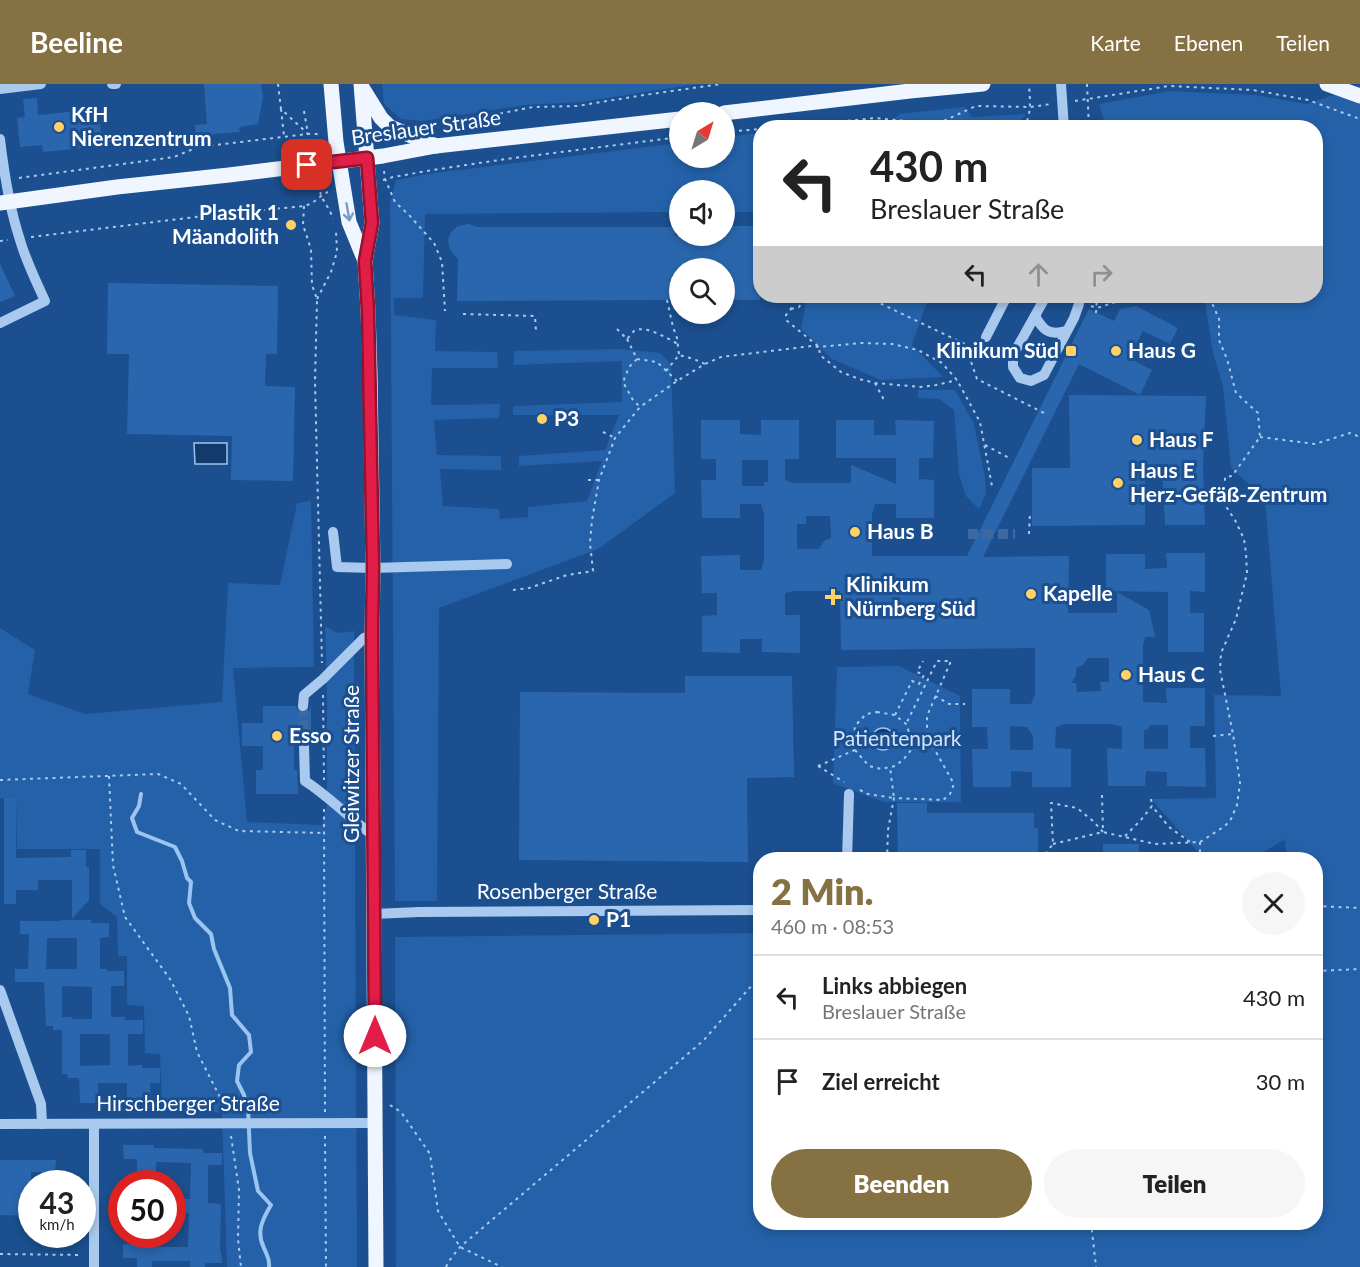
<!DOCTYPE html>
<html lang="de">
<meta charset="utf-8">
<style>
body{margin:0;font-family:Lato,sans-serif;background:#f6f6f6;color:#222;height:100vh;display:flex;flex-direction:column;font-size:22px;white-space:nowrap}
*{box-sizing:border-box;margin:0}
p{font-size:20px;color:#767676}
.icon{flex:none;width:33px;height:33px;fill:none;stroke:currentColor;stroke-width:2;stroke-linecap:round;stroke-linejoin:round}
.map{position:relative;flex:1;overflow:hidden}
.side{position:absolute;left:753px;top:768px;width:570px;height:378px;display:flex;flex-direction:column;background:#fff;border-radius:24px;box-shadow:0 3px 9px #0003}
.side>*{flex:none}
.banner{position:absolute;left:753px;top:36px;width:570px;height:183px;border-radius:24px;box-shadow:0 3px 9px #0003;background:#fff;color:#222;overflow:hidden}
.needle{width:39px;rotate:38deg}
.fabs{position:absolute;left:669px;top:18px;display:grid;gap:12px}
.fabs a{display:grid;place-items:center;width:66px;height:66px;border-radius:50%;background:#fff;box-shadow:0 3px 9px #0003;font-size:30px}
.speed{position:absolute;left:18px;top:1086px;display:flex;gap:12px;font-size:30px;font-weight:700;text-align:center}
.speed>*{display:grid;place-content:center;width:78px;height:78px;border-radius:50%;background:#fff;box-shadow:0 3px 9px #0003;line-height:1}
.speed small{font-size:15px;font-weight:400}
.speed .limit{border:9px solid #d22;background:#fff;color:#111}
.pin{position:absolute;display:grid;place-items:center;width:51px;height:51px;color:#fff;margin:-26px;border-radius:12px;box-shadow:0 3px 9px #0006}
.me{position:absolute;width:66px;margin:-33px;rotate:0deg;stroke-linejoin:round;filter:drop-shadow(0 0 4px #0008)}
.turn{display:flex;align-items:center;gap:21px;height:126px;padding:0 18px;font-size:27px}
.turn .icon{width:78px;height:78px;stroke-width:2.5}
.turn b{display:block;font-size:42px;line-height:51px}
.lanes{display:flex;align-items:center;height:57px;padding:0 18px;background:#0003;justify-content:center;gap:30px;direction:ltr}
.lanes .off{opacity:.35}
.round{display:grid;place-items:center;flex:none;width:63px;height:63px;border-radius:32px;background:#f6f6f6}
.overview{display:flex;align-items:center;justify-content:space-between;height:102px;padding:0 18px}
h1{font-size:36px;font-weight:800;line-height:45px;color:#857141}
.button{display:flex;gap:12px;margin-top:auto;padding:12px 18px}
.button a{flex:1;height:69px;border-radius:36px;background:#857141;color:#fff;font-size:24px;font-weight:800;line-height:69px;text-align:center}
.button a+a{background:#f6f6f6;color:#222}
ul{padding:0;list-style:none}
li{display:flex;align-items:center;gap:18px;height:84px;padding:0 18px;border-top:2px solid #e0e0e0}
li div{flex:1}
li b{display:block;font-size:22px}
li em{font-style:normal}
header{display:flex;align-items:center;gap:36px;box-sizing:border-box;height:84px;padding:0 30px;background:#857141;color:#fff}
header strong{font-size:28px}
nav{display:flex;gap:33px;margin-inline-start:auto;font-size:21px}
.map>svg:first-child{display:block}
</style>
<header>
<strong>Beeline</strong>
<nav><a>Karte</a><a>Ebenen</a><a>Teilen</a></nav>
</header>
<div class="map">
<svg width="1360" height="1183" viewBox="0 0 1360 1183">
<rect width="100%" height="100%" fill="#1b4f8f"/>
<!-- green -->
<g fill="#2461a8">
<path d="M382,0H696L581,18L525,21L422,37L401,35L384,20Z"/>
<path d="M1360,2V1183H396L395,853L760,849V1138H1316V776L1287,775L1285,755L1254,774H1206L1199,769L1151,715L1216,714L1214,611L1281,612L1265,415L1231,384L1223,302L1213,269L1204,212H1316V44L1106,43L1099,20L1170,7L1255,11L1307,20Z"/>
<path d="M964,23L972,33L1026,30L1015,43H802L825,41L891,39L899,30Z"/>
<path d="M760,49V128H725L724,106H680L679,128L425,130L423,214H394V231L436,236L435,267L497,268L498,284H432L431,321L500,320L499,334L434,336L437,371L501,372V386L440,385L443,422L499,425L500,435L528,433V423L587,417L602,377L519,382V372L605,366L619,331H513V322L622,318V277L514,281V267L621,265L660,269L671,280L675,409L598,465L439,524L437,817H395L390,120L396,96L434,89L679,59L680,74H724L725,53Z"/>
<path d="M807,212H929L912,261L943,293L881,296L832,275L801,245Z"/>
<path d="M918,306H955L974,340L985,393L986,410L979,425L966,412L959,391L954,326L939,315L918,314Z"/>
<path d="M311,417L314,583L233,584L247,738L322,741L327,721V601L325,542L338,549L354,547L357,1183H227L222,1029L162,1022L160,970L145,969L144,922L127,921V872H118L117,833L100,820V765H17L16,714H0V544L35,566L28,610L85,630L222,618L228,499L280,501L297,419Z"/>
<path d="M899,582L960,612L961,718H884L833,699L837,583Z"/>
</g>
<!-- water -->
<g fill="#123a6d" stroke="#9cc4f0" stroke-width="1.5">
<path d="M194,359H227V380H195Z"/>
<circle cx="883" cy="655" r="11"/>
</g>
<g fill="none" stroke-linecap="round" stroke-linejoin="round">
<!-- stream -->
<path stroke="#9cc4f0" stroke-width="4" d="M141,710L139,722L132,734L137,748L175,763L182,777L187,794L191,798L189,819L195,834L211,850L214,865L230,904L232,931L249,951L251,968L239,981L237,997L244,1011L248,1024L250,1069L258,1107L271,1121C262,1136 256,1148 264,1164C267,1172 270,1174 269,1183"/>
</g>
<!-- building -->
<g fill="#2a66ad" fill-rule="evenodd">
<path d="M204,0H261L263,13L258,40L239,43L240,48L213,50V52L196,53L195,41L207,40Z"/>
<path d="M37,14L38,31L99,25L101,53L83,55V64L43,68L42,61L20,63L17,34L25,33L23,15Z"/>
<path d="M469,140L477,143H675V152H724V142H760V216H724V184H680V205H675V216L457,217L458,175L450,166L448,156L451,148L458,142Z"/>
<path d="M0,180L15,212L0,218Z"/>
<path d="M108,199L278,202L277,270H266L265,302L295,303L293,397L231,396L232,352L127,350L129,270H107Z"/>
<path d="M1136,222L1178,244L1170,260L1143,247L1129,274L1152,286L1140,311L1079,280L983,473L1069,472L1068,529H1117V508L1149,526L1155,553H1145L1143,562V618L1167,619L1166,604H1205V642H1190V664H1205L1206,703L1167,702V688L1146,687L1145,702H1108L1107,664L1122,665V643L1111,640H1065L1056,643L1055,664L1071,665V703H1032V688L1011,687V703H973L972,665H988L987,643H972V605H1010V620H1031L1035,610V564L841,566L840,507H794L785,509V531H800V569L762,568V555H740V569L702,568V532L717,531V509H702L701,472L740,471V486H761L764,476V430L761,420H740V434H702L701,396H716V375H701V336H740V350L761,351V336H799V375H785V396L794,399H851V381L896,400V374H836V336H874V351H896L895,336L934,337L933,374H919V395L934,396V434H896V420H875L872,430V472H967L1089,225L1114,237L1120,225ZM742,376H768V398H764V402H742ZM806,432H830L831,454L824,457L819,465H797V440H806ZM1088,574H1109V598H1100L1101,607L1077,608L1076,599H1071L1076,592V584L1083,581ZM1150,641H1168V665H1144V646L1148,645ZM1010,642L1027,643L1033,652V666H1010Z"/>
<path d="M1069,311L1206,312L1203,383L1205,441H1165L1162,389L1145,390V441L1032,442V384H1070Z"/>
<path d="M1166,469H1205V508L1190,507V529H1204V568H1168V508L1106,507V470H1145V485L1167,484Z"/>
<path d="M685,592H792L794,693L747,694L748,778L519,776L520,608L685,609Z"/>
<path d="M263,622H296L298,628L303,629L309,627L311,622V660L308,656L303,655L298,658L297,662H294V686H297L298,710H256V686H263V662H242V639H263Z"/>
<path d="M4,714H16V774L71,773V766H86V783H89V816L72,835V796H38V806H16V820H4Z"/>
<path d="M897,719H927V729H1034V744H1038V774H1034V776H898Z"/>
<rect x="1103" y="760" width="36" height="16"/>
<path d="M61,836H91V839H109V853L100,854V885H107V887H124V902H111V933H125V936H143V950H128V982L142,981V984H160V999H150L151,1019H127V999H98V1019H80L79,994H68L67,990H62V946H53V942H46L44,898H15V885H28L29,850H20V837H61ZM47,854H77V885H46ZM62,902L92,903V935H72V933H62ZM80,950H110V981L80,982Z"/>
<path d="M123,1061H154V1064L203,1065V1069H222V1081H208V1119L221,1120L220,1167H221L222,1179H205V1183H190V1177H152V1183H137V1174H123V1160H154V1163H188L189,1129L172,1128V1115H190L191,1079L156,1078V1099H137V1075H124Z"/>
<path d="M0,1076H56L55,1088H31L32,1132L0,1131Z"/>
</g>
<g fill="none" stroke-linecap="round" stroke-linejoin="round">
<!-- minor-tunnel -->
<g stroke="#3d69a0" stroke-width="10" stroke-dasharray="10 5" stroke-linecap="butt">
<path d="M968,450H1015"/>
<path d="M303,622L304,662"/>
</g>
<!-- path -->
<g stroke="#a9c9ee" stroke-width="2" stroke-dasharray="3 4.5" stroke-linecap="butt">
<path d="M278,0L281,25L308,50L315,67"/>
<path d="M1087,0L1089,44"/>
<path d="M1075,17L1169,2L1253,6L1308,16L1360,35"/>
<path d="M281,25L284,52"/>
<path d="M304,27L308,50H321"/>
<path d="M426,42L498,30L533,23L577,22L644,11L721,0"/>
<path d="M773,44L876,34L937,40L976,22L1031,23L1051,20"/>
<path d="M1024,44C1032,28 1030,17 1029,0"/>
<path d="M724,48L760,45"/>
<path d="M384,87L385,95L395,118L409,131L434,159L442,178L445,227"/>
<path d="M318,93L321,112L330,127L333,135"/>
<path d="M19,94L174,73L198,63L308,50"/>
<path d="M383,96L393,93L433,86L506,75L680,53"/>
<path d="M304,122L303,141L311,165L312,201L317,215L315,298L322,579"/>
<path d="M31,153L212,131L304,122C314,120 319,112 328,108"/>
<path d="M0,157L8,156"/>
<path d="M868,212L871,215L965,260L977,295L1046,330"/>
<path d="M317,215L331,188L337,168L336,147"/>
<path d="M667,216L673,243L677,254L679,271"/>
<path d="M790,216L791,225L786,231V236L819,263L820,271L841,288L859,295L875,299L921,303L936,301L957,296"/>
<path d="M1091,222L1097,224L1128,214L1129,212"/>
<path d="M791,225L799,223L803,217L804,212"/>
<path d="M1096,229L1097,212"/>
<path d="M463,230L535,232L536,247"/>
<path d="M617,245L627,255C628,254 633,248 634,247C645,240 668,255 678,260"/>
<path d="M627,255L637,275L629,283L623,298L633,316L640,323"/>
<path d="M637,275L657,278L677,297"/>
<path d="M666,287L679,271L694,275L705,280"/>
<path d="M875,299L884,316"/>
<path d="M603,348L615,354"/>
<path d="M1260,353L1315,360L1350,349L1360,353"/>
<path d="M985,361L1011,375"/>
<path d="M588,396H599"/>
<path d="M1029,450L1030,428"/>
<path d="M513,506L529,504L567,491L593,487L590,459L592,436L599,396L615,354L640,323L677,297L705,280L721,273L812,262L819,263L861,259L892,260L918,266L942,279L957,296L980,338L992,402"/>
<path d="M323,611L324,696"/>
<path d="M935,612L949,620H965"/>
<path d="M877,628L895,631L906,640L912,656L911,666L903,676L895,682L881,685L869,682L855,666L854,652L855,642L866,630Z"/>
<path d="M895,631L912,597L919,600L924,591L917,588L923,577"/>
<path d="M1213,652L1233,650"/>
<path d="M912,656L927,652"/>
<path d="M818,682L844,698"/>
<path d="M818,682L855,666"/>
<path d="M109,692L113,781L125,833L170,895L189,932L197,968L224,1021L226,1028"/>
<path d="M0,696L158,690L181,700L215,736L239,747L324,749"/>
<path d="M860,706L868,710L894,714L890,683"/>
<path d="M1102,711L1103,748"/>
<path d="M1151,715L1152,722"/>
<path d="M324,725L325,1029"/>
<path d="M1125,752L1141,736L1152,722L1169,743L1190,758"/>
<path d="M1200,758V776"/>
<path d="M1053,760L1103,748L1155,760L1200,758L1225,742L1231,735L1237,721L1240,699L1233,650L1220,586L1221,569L1236,535L1247,489L1246,469L1244,455L1235,436L1225,421V393L1232,392L1260,353L1258,329L1236,309L1227,275L1219,256V235L1209,212"/>
<path d="M887,776L888,746L894,714L943,716L950,710L954,700L927,652V632L951,577H937L906,640"/>
<path d="M1041,776L1053,760L1051,719L1077,724L1093,737L1103,748"/>
<path d="M1316,822L1360,824"/>
<path d="M1316,887L1360,885"/>
<path d="M390,1021L401,1028L430,1070L438,1127L460,1163L502,1183"/>
<path d="M231,1052L239,1106L238,1155L241,1183"/>
<path d="M325,1052L326,1183"/>
<path d="M1091,1138L1096,1183"/>
<path d="M0,1170L82,1171"/>
<path d="M446,1183L449,1177L460,1163L703,957L760,892"/>
</g>
<!-- minor -->
<g stroke="#a9c9ee" stroke-width="10">
<path d="M112,0H116"/>
<path d="M1061,0L1064,44"/>
<path d="M0,5L41,0"/>
<path d="M0,55C4,89 9,123 20,156C26,177 36,197 45,217L0,239"/>
<path d="M1046,212L1013,271V283L1020,294L1031,297L1044,291L1074,234L1079,220V212"/>
<path d="M1035,232C1043,246 1049,252 1066,247"/>
<path d="M986,253L1007,212"/>
<path d="M333,448L337,483L373,484L507,480"/>
<path d="M303,622L304,611L323,595L364,554L372,551"/>
<path d="M304,662L305,697C330,713 350,735 374,752"/>
<path d="M847,776L849,710"/>
<path d="M374,830L419,828L760,826"/>
<path d="M0,906L41,1020L42,1040"/>
<path d="M0,1040L376,1039"/>
<path d="M94,1040V1183"/>
</g>
<!-- major -->
<g stroke="#f0f6ff" stroke-width="15">
<path d="M331,0L336,58L349,138L365,177"/>
<path d="M361,0L372,139L365,177L368,226L370,291L373,484L372,551L376,1183"/>
<path d="M1327,0L1360,12"/>
<path d="M363,5L381,34L390,43L436,62"/>
<path d="M724,29L910,7L983,0"/>
<path d="M0,119L117,103L229,91L383,72L436,62L680,35"/>
</g>
</g>
<!-- one-way arrows -->
<defs><path id="oneway-shaft" d="M-6 0H5M1.5-3L5.5 0L1.5 3" fill="none" stroke-width="1.6" stroke-linecap="round" stroke-linejoin="round" transform="scale(1.5)"/></defs>
<use stroke="#7b9ac1" href="#oneway-shaft" transform="translate(348 128) rotate(80)"/>
<g fill="none" stroke-linecap="round" stroke-linejoin="round">
<defs>
<path id="route" d="M307,81L367,74L372,139L365,177L368,226L373,483L372,550L375,952"/>
</defs>
<!-- route casing -->
<use href="#route" stroke="#92132f" stroke-width="15"/>
<!-- route -->
<use href="#route" stroke="#e11d48" stroke-width="10"/>
</g>
<!-- markers -->
<g fill="#ffd166" stroke="#1b4f8f" stroke-width="2">
<circle cx="59" cy="43" r="6"/>
<circle cx="291" cy="141" r="6"/>
<rect x="1065" y="261" width="12" height="12" rx="3"/>
<circle cx="1116" cy="267" r="6"/>
<circle cx="542" cy="335" r="6"/>
<circle cx="1137" cy="356" r="6"/>
<circle cx="1118" cy="399" r="6"/>
<circle cx="855" cy="448" r="6"/>
<circle cx="1031" cy="510" r="6"/>
<path d="M830 504h6v6h6v6h-6v6h-6v-6h-6v-6h6z"/>
<circle cx="1126" cy="591" r="6"/>
<circle cx="277" cy="652" r="6"/>
<circle cx="594" cy="836" r="6"/>
</g>
<g text-anchor="middle" stroke-width="6" stroke-linejoin="round" paint-order="stroke">
<!-- poi labels -->
<g font-size="21" font-weight="bold" fill="#fff" stroke="#1b4f8f" text-anchor="start">
<text x="71" y="38">KfH<tspan x="71" dy="24">Nierenzentrum</tspan></text>
<text x="279" y="136" text-anchor="end">Plastik 1<tspan x="279" dy="24">Mäandolith</tspan></text>
<text x="1059" y="274" text-anchor="end">Klinikum Süd</text>
<text x="1128" y="274">Haus G</text>
<text x="554" y="342">P3</text>
<text x="1149" y="363">Haus F</text>
<text x="1130" y="394">Haus E<tspan x="1130" dy="24">Herz-Gefäß-Zentrum</tspan></text>
<text x="867" y="455">Haus B</text>
<text x="846" y="508">Klinikum<tspan x="846" dy="24">Nürnberg Süd</tspan></text>
<text x="1043" y="517">Kapelle</text>
<text x="1138" y="598">Haus C</text>
<text x="289" y="659">Esso</text>
<text x="606" y="843">P1</text>
</g>
<!-- street labels -->
<g font-size="21" fill="#fff" stroke="#1b4f8f">
<text transform="translate(426 44) rotate(-8)" y="7">Breslauer Straße</text>
<text transform="translate(352 680) rotate(-90)" y="7">Gleiwitzer Straße</text>
<text x="567" y="815">Rosenberger Straße</text>
<text x="188" y="1027">Hirschberger Straße</text>
</g>
<!-- park labels -->
<g font-size="21" fill="#cfe3fa" stroke="#1b4f8f">
<text x="897" y="662">Patientenpark</text>
</g>
</g>
</svg>
<div class="fabs">
<a><svg class="needle" viewBox="-14 -14 28 28"><path d="M0-13l5 13h-10z" fill="#e53935"/><path d="M0 13l5-13h-10z" fill="#767676"/></svg></a>
<a><svg class="icon" aria-label="sound" viewBox="0 0 24 24"><path d="M4 9h4l5-4v14l-5-4H4zM17 9q2 3 0 6"/></svg></a>
<a><svg class="icon" aria-label="search" viewBox="0 0 24 24"><circle cx="10" cy="10" r="6"/><path d="M15 15l6 6"/></svg></a>
</div>
<div class="speed"><div>43<small>km/h</small></div><div class="limit">50</div></div>
<div class="pin" style="left:307px;top:81px;background:#d93025"><svg class="icon" aria-label="arrive" viewBox="0 0 24 24"><path d="M6 21V4h12l-3 4 3 4H6"/></svg></div>
<svg class="me" style="left:375px;top:952px" viewBox="-20 -20 40 40"><circle r="19" fill="#fff"/><path d="M0-13L10 11 0 6-10 11z" fill="#e11d48"/></svg>
<div class="banner">
<div class="turn"><svg class="icon" aria-label="left" viewBox="0 0 24 24"><path d="M17 20v-9H6M10 6l-5 5 5 5"/></svg><div><b>430 m</b>Breslauer Straße</div></div>
<div class="lanes"><svg class="icon" aria-label="left" viewBox="0 0 24 24"><path d="M17 20v-9H6M10 6l-5 5 5 5"/></svg><svg class="icon off" aria-label="ahead" viewBox="0 0 24 24"><path d="M12 20V5M6 11l6-6 6 6"/></svg><svg class="icon off" aria-label="right" viewBox="0 0 24 24"><path d="M7 20v-9h11M14 6l5 5-5 5"/></svg></div>
</div>
<section class="side">
<div class="overview"><div><h1>2 Min.</h1><p>460 m · 08:53</p></div><a class="round"><svg class="icon" aria-label="close" viewBox="0 0 24 24"><path d="M6 6l12 12M18 6L6 18"/></svg></a></div>
<ul>
<li><svg class="icon" aria-label="left" viewBox="0 0 24 24"><path d="M17 20v-9H6M10 6l-5 5 5 5"/></svg><div><b>Links abbiegen</b><p>Breslauer Straße</p></div><em>430 m</em></li>
<li><svg class="icon" aria-label="arrive" viewBox="0 0 24 24"><path d="M6 21V4h12l-3 4 3 4H6"/></svg><div><b>Ziel erreicht</b></div><em>30 m</em></li>
</ul>
<div class="button"><a>Beenden</a><a>Teilen</a></div>
</section>
</div>
